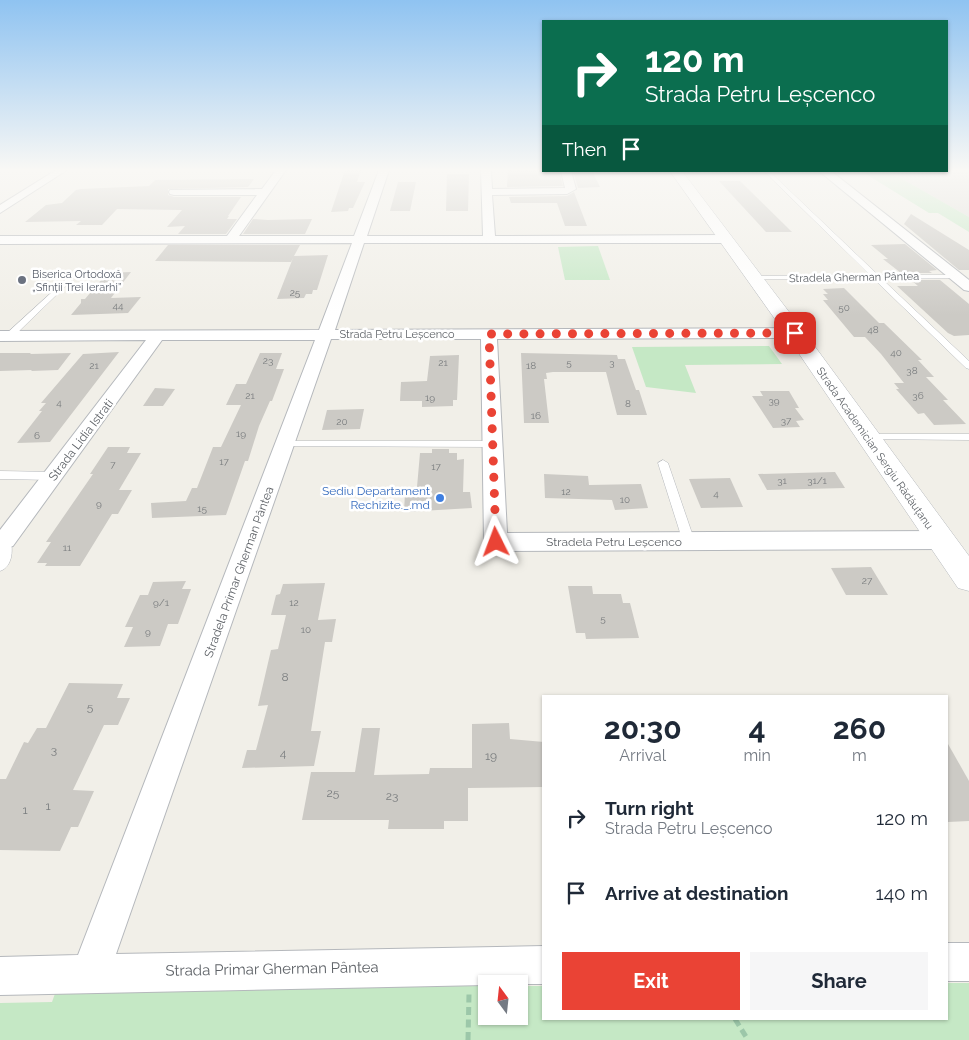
<!DOCTYPE html>
<meta charset="utf-8">
<style>
body{margin:0;font-family:Raleway,sans-serif;background:#f6f6f7;color:#1f2937;height:100vh;display:flex;flex-direction:column;font-size:19px;white-space:nowrap}
*{box-sizing:border-box;margin:0}
p{font-size:16px;color:#747a83}
.icon{flex:none;width:28px;height:28px;fill:none;stroke:currentColor;stroke-width:2;stroke-linecap:round;stroke-linejoin:round}
.map{position:relative;flex:1;overflow:hidden}
.side{position:absolute;left:542px;top:695px;width:406px;height:325px;display:flex;flex-direction:column;background:#fff;border-radius:0px;box-shadow:0 1px 4px #0004}
.side>*{flex:none}
.banner{position:absolute;left:542px;top:20px;width:406px;height:152px;border-radius:0px;box-shadow:0 1px 4px #0004;background:#0b6e4f;color:#fff;overflow:hidden}
.needle{width:32px;rotate:345deg}
.tools{position:absolute;left:478px;top:975px;display:grid;gap:10px}
.tools a{display:grid;place-items:center;width:50px;height:50px;border-radius:0px;background:#fff;box-shadow:0 1px 4px #0004;font-size:25px}
.pin{position:absolute;display:grid;place-items:center;width:42px;height:42px;color:#fff;margin:-21px;border-radius:10px;box-shadow:0 2px 8px #0006}
.me{position:absolute;width:55px;margin:-28px;rotate:357deg;stroke-linejoin:round;filter:drop-shadow(0 0 4px #0008)}
.turn{display:flex;align-items:center;gap:18px;height:105px;padding:0 20px;font-size:22px}
.turn .icon{width:65px;height:65px;stroke-width:2.5}
.turn b{display:block;font-size:35px;line-height:42px}
.then{display:flex;align-items:center;height:48px;padding:0 20px;background:#0003;gap:10px;font-size:19px}
.eta{display:flex;justify-content:space-evenly;align-items:center;height:85px;text-align:center}
.eta b{font-size:30px;font-weight:700;line-height:35px}
.action{display:flex;gap:10px;margin-top:auto;padding:10px 20px}
.action a{flex:1;height:58px;border-radius:0px;background:#ea4335;color:#fff;font-size:20px;font-weight:700;line-height:58px;text-align:center}
.action a+a{background:#f6f6f7;color:#1f2937}
ul{padding:0;list-style:none}
li{display:flex;align-items:center;gap:15px;height:75px;padding:0 20px}
li div{flex:1}
li b{display:block;font-size:19px}
li em{font-style:normal}
.map>svg:first-child{display:block}
</style>
<div class="map">
<svg width="969" height="1040" viewBox="0 0 969 1040">
<rect width="100%" height="100%" fill="#f1efe8"/>
<!-- industrial -->
<path fill="#e0deda" d="M948,170H969V217L899,177L887,172L948,171Z"/>
<!-- green -->
<g fill="#c5e8c5">
<path d="M861,171H888L887,173L899,177L969,217V232L938,213H929Z"/>
<path d="M598,246L610,280H565L558,247Z"/>
<path d="M769,346L782,364L685,365L696,393L646,387L632,347Z"/>
<path d="M948,983H969V1040H0V1003L52,1002L57,988L486,986V1016H519V986H544V1019H948Z"/>
</g>
<!-- building -->
<g fill="#cccac5">
<path d="M345,170H361L357,182H365L353,208H349L348,211L331,212Z"/>
<path d="M508,170L559,171L563,186L507,187Z"/>
<path d="M573,171H592L600,187L578,188Z"/>
<path d="M447,174H469L468,211H446Z"/>
<path d="M254,179L248,187L168,189V195L174,197H241L228,216H229L227,219H237L226,234H178L185,226L167,227L182,210L117,209L102,225H76L81,221L25,222L46,205L62,203L76,190L81,189L149,186L155,180Z"/>
<path d="M719,181H740L792,232H766Z"/>
<path d="M398,182H416L410,211H390Z"/>
<path d="M574,192L587,226H565L557,203H511L509,197L567,196Z"/>
<path d="M911,214L969,250V270H959L904,224Z"/>
<path d="M253,219L268,220L312,219L305,234H243Z"/>
<path d="M905,244L937,270L929,271L932,273H901L883,259H888L871,245Z"/>
<path d="M168,245H300L294,256L328,255L317,290H313L312,294H306L304,298L277,299L293,258L291,262L155,261Z"/>
<path d="M131,272L111,298L141,297L128,313L71,315L81,303V299H85L107,273Z"/>
<path d="M911,280H940L969,304V335L954,336L948,333L897,286H918Z"/>
<path d="M844,288L879,323H884L922,360H918L934,377H926L948,400H943L966,424L934,425L924,413L918,414L896,389H899L894,383H904L881,354L865,337H854L823,300H828L823,294H828L823,289Z"/>
<path d="M119,352L50,442L17,443L42,411H39L46,403H41L83,354Z"/>
<path d="M0,353H31L30,354L71,353L58,370L31,371L32,370L0,371Z"/>
<path d="M260,353H282L276,369H284L272,401H270L259,426L248,461H245L226,515L152,518L151,503L186,501L192,488H197L213,447H221L241,405H226L236,384H246Z"/>
<path d="M521,353L617,355L618,359H625L636,390H639L647,415H617L606,372H553L546,373L547,379H544L549,423H524Z"/>
<path d="M459,355L457,400H453V406L422,407V401H400L401,382L427,381L430,356Z"/>
<path d="M155,388L175,389L163,406H143Z"/>
<path d="M760,391H789L799,408H795L804,420L796,421L800,427L773,428L752,396H763Z"/>
<path d="M364,409L360,429L322,430L327,410Z"/>
<path d="M108,447H130L127,453H141L119,490H132L118,514H112L80,566H45L47,563H37L51,542H46L93,474H90Z"/>
<path d="M432,449H449V453H457V460L464,459L463,492H470L472,508L404,512L405,493H413L414,487H417L420,453H432Z"/>
<path d="M835,472L845,488L767,490L758,474Z"/>
<path d="M544,474L588,476L589,485L641,484L648,508L615,510L612,500L545,498Z"/>
<path d="M730,478L743,507L701,508L689,479Z"/>
<path d="M871,567L888,595H846L831,568Z"/>
<path d="M186,581L182,589H191L178,624H168L160,646L124,647L133,627H125L140,595H148L153,582Z"/>
<path d="M325,583L318,620L336,619L332,642H325L311,731H321L314,766L242,768L247,750H256L268,705L258,706L271,650L278,649L286,615H271L276,595L280,594L283,584Z"/>
<path d="M568,586H592L593,594H621L623,603H630L639,638L586,639L585,633H576Z"/>
<path d="M69,683L123,684L117,698H130L118,725H104L73,790L94,791L78,827H71L60,851L0,850V779H6L24,742L28,743L37,728H46Z"/>
<path d="M509,723L510,739L544,742V787L468,788V821H444V829H388L389,820H302L311,772H355L362,728H380L374,775L429,774L430,768H472V724Z"/>
<path d="M948,744L969,781V821L948,822Z"/>
</g>
<g fill="none" stroke-linecap="round" stroke-linejoin="round">
<defs>
<g id="service">
<path d="M764,171H769L878,275H957L958,276L955,278L882,279L969,361V369L966,368L874,279H752V277L754,276L870,275Z"/>
<path d="M73,273L78,274L12,338H6V334Z"/>
<path d="M868,434H969V440L865,439L863,437L865,435Z"/>
<path d="M286,441H492L497,444L492,447L283,446L281,444L283,442Z"/>
<path d="M663,460L668,463L695,542L693,545H685L683,542L658,463Z"/>
<path d="M0,471L54,472L59,476L54,480L0,479Z"/>
<path d="M5,536L9,537C14,547 13,567 0,571V539Z"/>
</g>
<g id="minor">
<path d="M56,170H67L0,213V205Z"/>
<path d="M276,170H286L239,236H354L379,170H389L367,236H483L481,170H491L492,189L565,188L561,171H571L576,189L567,194L492,195L495,236L725,235L731,239L725,243H364L335,330L795,328L801,330L803,333L801,336L795,338L497,339L507,533L940,531L948,534L952,540L948,546L940,549L496,551L488,548L484,542L481,339H331L116,954L544,946V984H486V985L0,995V957L78,955L315,340H162L13,546L0,549V530L146,340L0,341V331L319,330L352,243L0,244V236H227L257,195H174L170,194L169,192L170,190L262,189Z"/>
<path d="M819,171H831L969,280V291L964,290Z"/>
<rect x="948" y="943" width="21" height="38"/>
</g>
<path id="tertiary" d="M670,171H682L802,329L969,556V591L958,588L787,336Z"/>
</defs>
<!-- service casing -->
<use href="#service" stroke="#b5b8bc" stroke-width="1"/>
<!-- minor casing -->
<use href="#minor" stroke="#b5b8bc" stroke-width="2"/>
<!-- tertiary casing -->
<use href="#tertiary" stroke="#b5b8bc" stroke-width="1"/>
<!-- path -->
<g stroke="#9cc7a9" stroke-width="5" stroke-dasharray="8 4.5" stroke-linecap="butt">
<path d="M735,1019L748,1040"/>
<path d="M468,1040L469,994"/>
</g>
<!-- service -->
<use href="#service" fill="#fff" fill-rule="evenodd"/>
<!-- minor -->
<use href="#minor" fill="#fff" fill-rule="evenodd"/>
<!-- tertiary -->
<use href="#tertiary" fill="#fff" fill-rule="evenodd"/>
</g>
<!-- sky -->
<linearGradient id="sky" x2="0" y2="1"><stop stop-color="#8fc3f1"/><stop offset="0.54" stop-color="#f9f8f5"/><stop offset="1" stop-color="#f9f8f5" stop-opacity="0"/></linearGradient>
<rect width="969" height="315" fill="url(#sky)"/>
<g fill="none" stroke-linecap="round" stroke-linejoin="round">
<!-- route -->
<path stroke="#ea4335" stroke-width="9" stroke-dasharray="0 16.2" d="M496,542L489,334L795,333"/>
</g>
<!-- markers -->
<circle fill="#6b7280" stroke="#fff" stroke-width="2" cx="22" cy="280" r="5"/>
<circle fill="#3f7fe0" stroke="#fff" stroke-width="2" cx="440" cy="498" r="5"/>
<g text-anchor="middle" stroke-width="5" stroke-linejoin="round" paint-order="stroke">
<!-- number labels -->
<g font-size="10" fill="#7a7d7f">
<text x="295" y="296">25</text>
<text x="118" y="309">44</text>
<text x="844" y="311">50</text>
<text x="873" y="333">48</text>
<text x="896" y="356">40</text>
<text x="268" y="364">23</text>
<text x="443" y="366">21</text>
<text x="569" y="366">5</text>
<text x="612" y="366">3</text>
<text x="94" y="369">21</text>
<text x="531" y="369">18</text>
<text x="912" y="374">38</text>
<text x="250" y="399">21</text>
<text x="918" y="399">36</text>
<text x="430" y="401">19</text>
<text x="774" y="404">39</text>
<text x="59" y="406">4</text>
<text x="628" y="407">8</text>
<text x="536" y="419">16</text>
<text x="786" y="424">37</text>
<text x="342" y="425">20</text>
<text x="241" y="437">19</text>
<text x="37" y="439">6</text>
<text x="224" y="465">17</text>
<text x="113" y="468">7</text>
<text x="436" y="470">17</text>
<text x="782" y="484">31</text>
<text x="817" y="484">31/1</text>
<text x="566" y="495">12</text>
<text x="716" y="497">4</text>
<text x="625" y="503">10</text>
<text x="99" y="507">9</text>
<text x="202" y="512">15</text>
<text x="67" y="551">11</text>
<text x="867" y="584">27</text>
<text x="161" y="606">9/1</text>
<text x="294" y="606">12</text>
<text x="603" y="622">5</text>
<text x="306" y="633">10</text>
<text x="148" y="635">9</text>
</g>
<!-- far-worship labels -->
<g font-size="11" fill="#5b616d" stroke="#fff" text-anchor="start">
<text x="32" y="278">Biserica Ortodoxă<tspan x="32" dy="13">„Sfinții Trei Ierarhi”</tspan></text>
</g>
<!-- far-street labels -->
<g font-size="11" fill="#5f6368" stroke="#fff">
<text transform="translate(854 277) rotate(-1)" y="4">Stradela Gherman Pântea</text>
<text x="397" y="338">Strada Petru Leșcenco</text>
<text transform="translate(875 448) rotate(55)" y="4">Strada Academician Sergiu Rădăuțanu</text>
</g>
<!-- street labels -->
<g font-size="12" fill="#5f6368" stroke="#fff">
<text transform="translate(81 440) rotate(-53)" y="4">Strada Lidia Istrati</text>
<text x="614" y="546">Stradela Petru Leșcenco</text>
<text transform="translate(239 572) rotate(-70)" y="4">Stradela Primar Gherman Pântea</text>
</g>
<!-- shop labels -->
<g font-size="12" fill="#366cbe" stroke="#fff" text-anchor="end">
<text x="430" y="495">Sediu Departament<tspan x="430" dy="14">Rechizite._.md</tspan></text>
</g>
<!-- near-number labels -->
<g font-size="12" fill="#7a7d7f">
<text x="285" y="681">8</text>
<text x="90" y="711">5</text>
<text x="54" y="754">3</text>
<text x="283" y="757">4</text>
<text x="491" y="760">19</text>
<text x="333" y="797">25</text>
<text x="392" y="800">23</text>
<text x="48" y="810">1</text>
<text x="25" y="814">1</text>
</g>
<!-- near-street labels -->
<g font-size="15" fill="#5f6368" stroke="#fff">
<text transform="translate(272 969) rotate(-1)" y="5">Strada Primar Gherman Pântea</text>
</g>
</g>
</svg>
<div class="tools">
<a><svg class="needle" viewBox="-14 -14 28 28"><path d="M0-13l5 13h-10z" fill="#e53935"/><path d="M0 13l5-13h-10z" fill="#747a83"/></svg></a>
</div>
<div class="pin" style="left:795px;top:333px;background:#d93025"><svg class="icon" aria-label="arrive" viewBox="0 0 24 24"><path d="M6 21V4h12l-3 4 3 4H6"/></svg></div>
<svg class="me" style="left:496px;top:542px" viewBox="-20 -20 40 40"><path d="M0-17L14 15 0 8-14 15z" fill="#ea4335" stroke="#fff" stroke-width="4"/></svg>
<div class="banner">
<div class="turn"><svg class="icon" aria-label="right" viewBox="0 0 24 24"><path d="M7 20v-9h11M14 6l5 5-5 5"/></svg><div><b>120 m</b>Strada Petru Leșcenco</div></div>
<div class="then">Then<svg class="icon" aria-label="arrive" viewBox="0 0 24 24"><path d="M6 21V4h12l-3 4 3 4H6"/></svg></div>
</div>
<section class="side">
<div class="eta">
<div><b>20:30</b><p>Arrival</p></div>
<div><b>4</b><p>min</p></div>
<div><b>260</b><p>m</p></div>
</div>
<ul>
<li><svg class="icon" aria-label="right" viewBox="0 0 24 24"><path d="M7 20v-9h11M14 6l5 5-5 5"/></svg><div><b>Turn right</b><p>Strada Petru Leșcenco</p></div><em>120 m</em></li>
<li><svg class="icon" aria-label="arrive" viewBox="0 0 24 24"><path d="M6 21V4h12l-3 4 3 4H6"/></svg><div><b>Arrive at destination</b></div><em>140 m</em></li>
</ul>
<div class="action"><a>Exit</a><a>Share</a></div>
</section>
</div>
